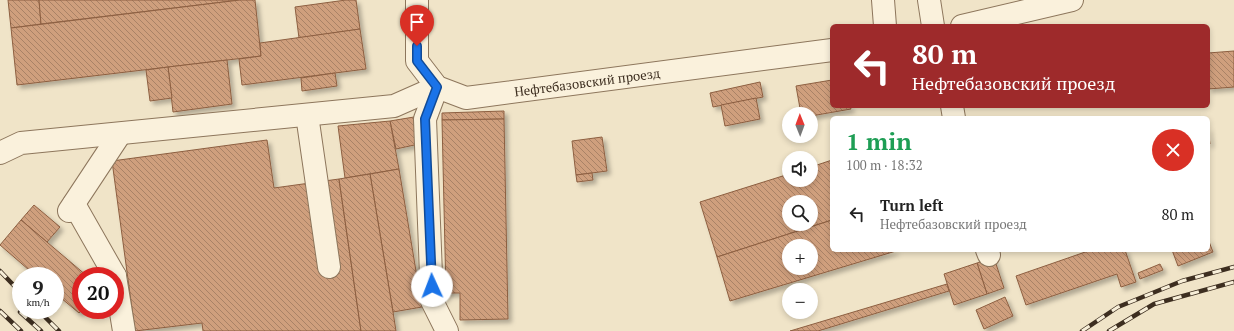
<!DOCTYPE html>
<meta charset="utf-8">
<style>
body{margin:0;font-family:"PT Serif",serif;background:#f6f6f6;color:#222;height:100vh;display:flex;flex-direction:column;font-size:15px;white-space:nowrap}
*{box-sizing:border-box;margin:0}
p{font-size:13px;color:#767676}
.icon{flex:none;width:22px;height:22px;fill:none;stroke:currentColor;stroke-width:2;stroke-linecap:round;stroke-linejoin:round}
.map{position:relative;flex:1;overflow:hidden}
.side{position:absolute;left:830px;top:116px;width:380px;height:136px;display:flex;flex-direction:column;background:#fff;border-radius:6px;box-shadow:0 2px 6px #0003}
.side>*{flex:none}
.guide{position:absolute;left:830px;top:24px;width:380px;height:84px;border-radius:6px;box-shadow:0 2px 6px #0003;background:#9e2a2b;color:#fff;overflow:hidden}
.needle{width:26px;rotate:359deg}
.buttons{position:absolute;left:782px;top:107px;display:grid;gap:8px}
.buttons a{display:grid;place-items:center;width:36px;height:36px;border-radius:50%;background:#fff;box-shadow:0 2px 6px #0003;font-size:20px}
.speed{position:absolute;left:12px;top:267px;display:flex;gap:8px;font-size:20px;font-weight:700;text-align:center}
.speed>*{display:grid;place-content:center;width:52px;height:52px;border-radius:50%;background:#fff;box-shadow:0 2px 6px #0003;line-height:1}
.speed small{font-size:10px;font-weight:400}
.speed .limit{border:6px solid #d22;background:#fff;color:#111}
.pin{position:absolute;display:grid;place-items:center;width:34px;height:34px;color:#fff;margin:-41px -17px;border-radius:50% 50% 50% 0;rotate:-45deg;box-shadow:0 0 4px #0007}
.pin .icon{rotate:45deg}
.me{position:absolute;width:44px;margin:-22px;rotate:358deg;stroke-linejoin:round;filter:drop-shadow(0 0 3px #0008)}
.turn{display:flex;align-items:center;gap:14px;height:84px;padding:0 16px;font-size:18px}
.turn .icon{width:52px;height:52px;stroke-width:2.5}
.turn b{display:block;font-size:28px;line-height:34px}
.round{display:grid;place-items:center;flex:none;width:42px;height:42px;border-radius:21px;background:#f6f6f6}
.summary{display:flex;align-items:center;justify-content:space-between;height:68px;padding:0 16px}
h1{font-size:24px;font-weight:800;line-height:30px;color:#1e9e55}
ul{padding:0;list-style:none}
li{display:flex;align-items:center;gap:12px;height:60px;padding:0 16px}
li div{flex:1}
li b{display:block;font-size:15px}
li em{font-style:normal}
.map>svg:first-child{display:block}
</style>
<div class="map">
<svg width="1234" height="331" viewBox="0 0 1234 331">
<defs>
<pattern id="building-back-hatch" width="6" height="6" patternUnits="userSpaceOnUse"><rect width="6" height="6" fill="#cf9f7d"/><path d="M-1 5l2 2M0 0l6 6M5-1l2 2" fill="none" stroke="#a98266"/></pattern>
<filter id="shadow"><feDropShadow dx="3.5" dy="3.5" stdDeviation="2" flood-color="#0004"/></filter>
</defs>
<rect width="100%" height="100%" fill="#f0e4c8"/>
<!-- building -->
<g fill="url(#building-back-hatch)" stroke="#8d5f41" fill-rule="evenodd" filter="url(#shadow)">
<path d="M8,0H39L41,24L11,28Z"/>
<path d="M39,0H240L41,24Z"/>
<path d="M240,0H255L261,56L17,85L11,28Z"/>
<path d="M346,0H356L360,29L299,38L295,7Z"/>
<path d="M360,29L366,69L242,85L239,59L261,56L260,43Z"/>
<path d="M1234,51V87L1208,89V53Z"/>
<path d="M227,60L232,104L173,112L168,67Z"/>
<path d="M168,67L172,98L150,101L146,70Z"/>
<path d="M335,73L337,86L302,91L301,78Z"/>
<path d="M832,80V106H850L851,109L811,116V114H801L796,86Z"/>
<path d="M760,82L763,97L713,107L710,93Z"/>
<path d="M756,98L760,119L725,126L721,105Z"/>
<path d="M504,111V119L442,120V113Z"/>
<path d="M414,117L419,144L396,149L390,121Z"/>
<path d="M504,119L508,319L460,320V293H446L442,120Z"/>
<path d="M390,121L399,169L345,178L338,126Z"/>
<path d="M1208,128L1210,144H1208Z"/>
<path d="M602,137L607,171L576,175L572,141Z"/>
<path d="M267,140L274,188L339,179L361,331H203L202,323L135,331L112,161Z"/>
<path d="M832,160V220L717,257L700,202L789,174V180H811V167ZM789,202H811V224H789Z"/>
<path d="M399,169L422,307L393,312L370,174Z"/>
<path d="M592,173L593,180L577,182L576,175Z"/>
<path d="M370,174L393,312L396,331H361L339,179Z"/>
<path d="M34,205L60,227L47,242L21,220Z"/>
<path d="M21,220L87,276H81V310H82L79,313L55,293V276H36L0,245Z"/>
<path d="M832,220V250L896,251L730,301L717,257ZM789,246H811V268H789Z"/>
<path d="M1208,239L1213,252L1178,266L1172,250H1208Z"/>
<path d="M1091,250H1125L1136,282L1121,287L1117,274L1026,305L1016,276Z"/>
<path d="M994,258L1004,288L987,294L977,263Z"/>
<path d="M977,263L987,294L954,305L944,274Z"/>
<path d="M1160,264L1163,270L1140,279L1138,273Z"/>
<path d="M947,284L949,291L818,331H790Z"/>
<path d="M1005,297L1013,316L984,329L976,310Z"/>
</g>
<g fill="none" stroke-linecap="round" stroke-linejoin="round">
<defs>
<g id="minor">
<path id="s1" d="M417,0V61L437,87L466,98L832,50"/>
<path d="M883,0L885,26"/>
<path d="M929,0L933,26"/>
<path d="M962,26L1072,0"/>
<path d="M437,87L425,119L432,301L447,331"/>
<path d="M952,106L954,118"/>
<path d="M307,115L329,267"/>
<path d="M0,153L21,143L394,106L437,87"/>
<path d="M74,204L115,276"/>
<path d="M69,211L120,134"/>
<path d="M987,250L989,255"/>
<path d="M115,276L124,331"/>
</g>
</defs>
<!-- minor casing -->
<use href="#minor" stroke="#8d765c" stroke-width="24"/>
<!-- minor -->
<use href="#minor" stroke="#faf1dc" stroke-width="22"/>
<defs>
<g id="rail">
<path d="M0,271L21,293"/>
<path d="M38,310L59,331"/>
<path d="M0,311L21,331"/>
<path d="M20,312L41,331"/>
<path d="M1082,331L1118,307L1182,281L1234,267"/>
<path d="M1109,331L1154,304L1234,282"/>
</g>
</defs>
<!-- rail casing -->
<use href="#rail" stroke="#3d2e20" stroke-width="4.5"/>
<!-- rail -->
<use href="#rail" stroke="#f7eed8" stroke-width="3" stroke-dasharray="9" stroke-linecap="butt"/>
</g>
<g fill="none" stroke-linecap="round" stroke-linejoin="round">
<defs>
<path id="route" d="M417,46V61L437,87L425,119L432,286"/>
</defs>
<!-- route casing -->
<use href="#route" stroke="#114b97" stroke-width="10"/>
<!-- route -->
<use href="#route" stroke="#1a73e8" stroke-width="7"/>
</g>
<g text-anchor="middle" stroke-width="3.5" stroke-linejoin="round" paint-order="stroke">
<!-- street labels -->
<g font-size="13" fill="#3d2e20" stroke="#f7eed8">
<text dy="5" stroke="none"><textPath href="#s1" startOffset="247">Нефтебазовский проезд</textPath></text>
</g>
</g>
</svg>
<div class="buttons">
<a><svg class="needle" viewBox="-14 -14 28 28"><path d="M0-13l5 13h-10z" fill="#e53935"/><path d="M0 13l5-13h-10z" fill="#767676"/></svg></a>
<a><svg class="icon" aria-label="sound" viewBox="0 0 24 24"><path d="M4 9h4l5-4v14l-5-4H4zM17 9q2 3 0 6"/></svg></a>
<a><svg class="icon" aria-label="search" viewBox="0 0 24 24"><circle cx="10" cy="10" r="6"/><path d="M15 15l6 6"/></svg></a>
<a>+</a>
<a>−</a>
</div>
<div class="speed"><div>9<small>km/h</small></div><div class="limit">20</div></div>
<div class="pin" style="left:417px;top:46px;background:#d93025"><svg class="icon" aria-label="arrive" viewBox="0 0 24 24"><path d="M6 21V4h12l-3 4 3 4H6"/></svg></div>
<svg class="me" style="left:432px;top:286px" viewBox="-20 -20 40 40"><circle r="19" fill="#fff"/><path d="M0-13L10 11 0 6-10 11z" fill="#1a73e8"/></svg>
<div class="guide">
<div class="turn"><svg class="icon" aria-label="left" viewBox="0 0 24 24"><path d="M17 20v-9H6M10 6l-5 5 5 5"/></svg><div><b>80 m</b>Нефтебазовский проезд</div></div>
</div>
<section class="side">
<div class="summary"><div><h1>1 min</h1><p>100 m · 18:32</p></div><a class="round" style="background:#d93025;color:#fff"><svg class="icon" aria-label="close" viewBox="0 0 24 24"><path d="M6 6l12 12M18 6L6 18"/></svg></a></div>
<ul>
<li><svg class="icon" aria-label="left" viewBox="0 0 24 24"><path d="M17 20v-9H6M10 6l-5 5 5 5"/></svg><div><b>Turn left</b><p>Нефтебазовский проезд</p></div><em>80 m</em></li>
</ul>
</section>
</div>
